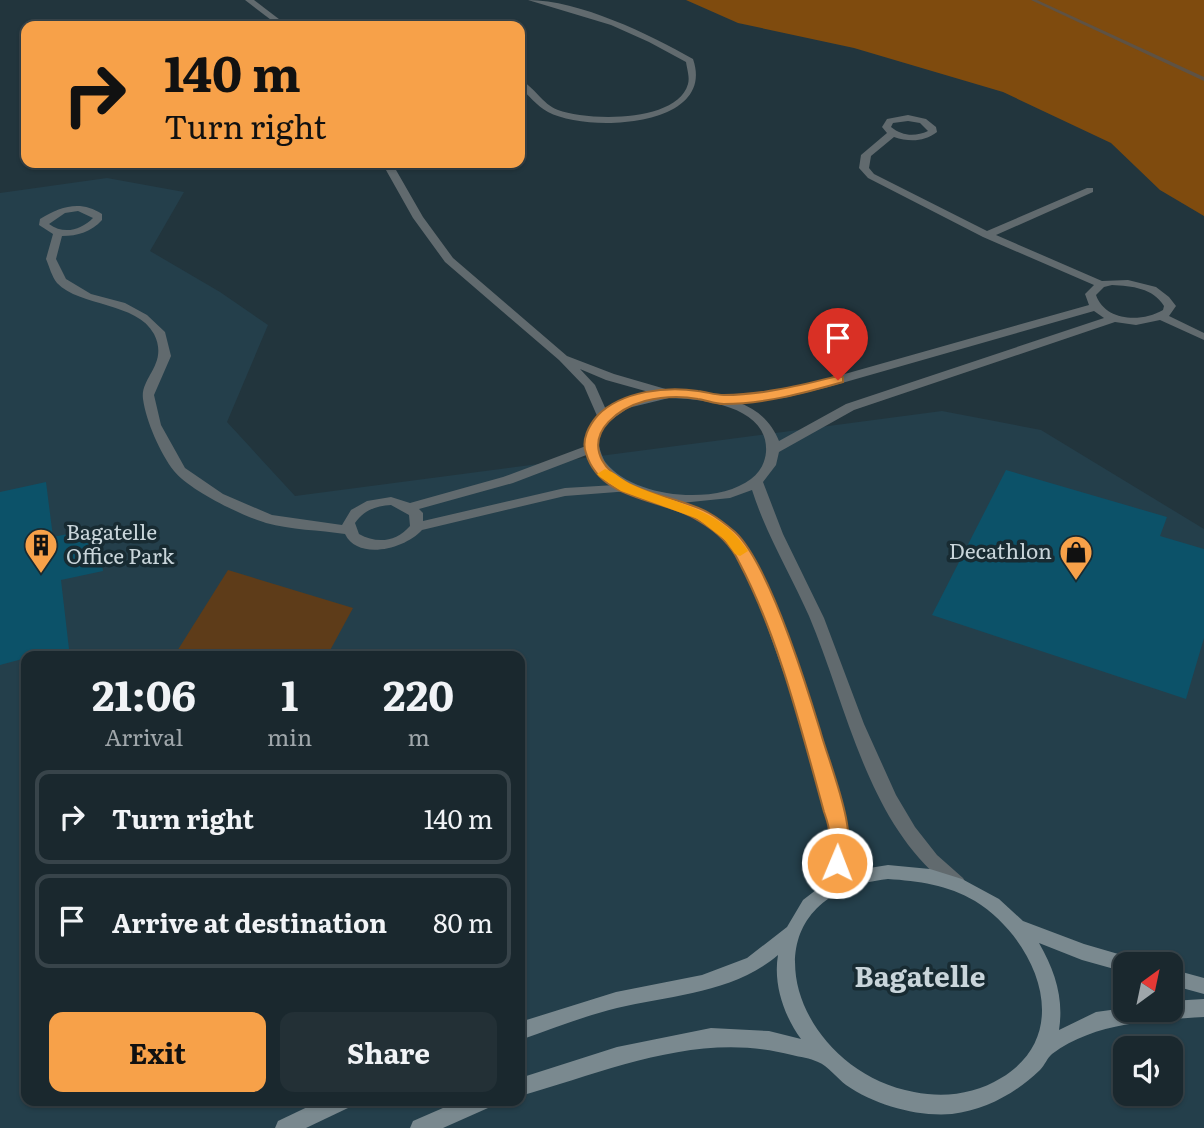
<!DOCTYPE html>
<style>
body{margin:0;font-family:Literata,serif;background:#233036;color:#f1f3f6;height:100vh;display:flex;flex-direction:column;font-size:26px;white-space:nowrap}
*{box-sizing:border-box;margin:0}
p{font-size:23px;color:#9fa6aa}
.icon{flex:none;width:38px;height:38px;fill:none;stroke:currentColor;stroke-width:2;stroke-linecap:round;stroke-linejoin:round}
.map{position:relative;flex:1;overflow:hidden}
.details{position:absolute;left:21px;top:651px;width:504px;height:455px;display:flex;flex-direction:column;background:#1a282e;border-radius:14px;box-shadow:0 2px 5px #0004,0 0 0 2px #38444a}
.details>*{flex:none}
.hud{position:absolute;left:21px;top:21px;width:504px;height:147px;border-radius:14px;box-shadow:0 2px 5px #0004,0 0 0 2px #38444a;background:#f7a149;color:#111;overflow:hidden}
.needle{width:46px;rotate:33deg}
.buttons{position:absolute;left:1113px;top:952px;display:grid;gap:14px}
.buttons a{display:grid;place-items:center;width:70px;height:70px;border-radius:14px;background:#1a282e;box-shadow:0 2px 5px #0004,0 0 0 2px #38444a;font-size:35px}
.pin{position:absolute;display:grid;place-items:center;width:60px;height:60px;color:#fff;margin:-72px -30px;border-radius:50% 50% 50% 0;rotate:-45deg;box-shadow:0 0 7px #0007}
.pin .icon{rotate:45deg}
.me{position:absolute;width:77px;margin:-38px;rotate:1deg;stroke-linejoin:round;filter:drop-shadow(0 0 5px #0008)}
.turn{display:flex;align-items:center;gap:24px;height:147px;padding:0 28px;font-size:32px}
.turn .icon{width:91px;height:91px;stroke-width:2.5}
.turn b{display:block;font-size:49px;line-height:60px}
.eta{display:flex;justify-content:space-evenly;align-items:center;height:119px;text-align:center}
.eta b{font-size:42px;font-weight:700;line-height:49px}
.button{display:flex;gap:14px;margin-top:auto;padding:14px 28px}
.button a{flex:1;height:80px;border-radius:14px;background:#f7a149;color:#111;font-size:28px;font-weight:700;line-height:80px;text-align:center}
.button a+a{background:#233036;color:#f1f3f6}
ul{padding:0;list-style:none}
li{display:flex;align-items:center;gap:21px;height:94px;margin:0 14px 10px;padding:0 14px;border:4px solid #38444a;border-radius:14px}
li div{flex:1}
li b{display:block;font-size:26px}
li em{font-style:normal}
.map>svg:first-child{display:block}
</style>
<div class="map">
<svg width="1204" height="1128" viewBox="0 0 1204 1128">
<rect width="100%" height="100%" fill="#22353d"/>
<!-- built -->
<path fill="#243f4b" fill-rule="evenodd" d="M107,178L184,192L150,251L220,292L268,325L227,422L295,496L942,411L1041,430L1204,529V1128H0V193ZM26,656H520V1101H26ZM1125,964H1171V1010H1125ZM1125,1048H1171V1094H1125Z"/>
<!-- green -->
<path fill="#5e3c19" d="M228,570L353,608L327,656H174Z"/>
<!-- forest -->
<path fill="#7f4b0e" d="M686,0H1204V216L1160,190L1111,143L1003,92L854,48L738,23Z"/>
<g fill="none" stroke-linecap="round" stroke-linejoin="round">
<!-- stream -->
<path fill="#5e5244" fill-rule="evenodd" d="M1031,0H1037L1204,77V81Z"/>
</g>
<!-- building -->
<g fill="#0c5269">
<path d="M1006,470L1167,517L1160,536L1204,549V638L1186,699L932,615Z"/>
<path d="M46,482L53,537L97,528L103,571L61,580L69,649L26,656V658L0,665V492Z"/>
</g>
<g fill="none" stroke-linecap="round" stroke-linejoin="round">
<!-- minor -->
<g fill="#616a6e" fill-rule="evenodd">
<path d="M245,0H254L288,26H279Z"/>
<path d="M528,0C579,0 649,34 693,59C717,128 587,133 548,112C537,106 528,95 520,87V80C534,86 542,104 558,110C588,121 677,123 688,84C690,78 687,69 686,62L649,42L611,25Z"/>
<path d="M908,115L926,119L936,127L937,132C924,142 909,142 894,137L871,156L869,168L874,174L987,231L1087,188H1093V192L996,235L1102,281L1128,280L1156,287L1169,297L1176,306L1169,316L1204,333V340L1160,320L1136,325L1115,322L854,410L779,452L776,465L763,482L783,534L824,618L864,724L896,795L915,827L937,855L963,878L966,883L963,888C952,892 945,883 937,876C865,812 845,701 809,616C790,573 766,534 752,490L730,498L681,503L708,513L735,534L753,558L770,595L812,708L848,831L846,863L832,896L826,898L820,896L817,891L828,863L830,831L796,708L756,595L740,559L725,540L698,519L630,491L565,496L422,530C405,549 358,561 345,534C319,530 291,530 266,523C242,516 189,490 174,471C160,453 146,421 143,399C140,377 169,364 154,334C137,302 80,307 57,283C52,277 49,266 46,259L53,234L39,225L40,219C61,206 81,200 102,214V220C91,232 78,236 62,236L56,259L66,279L91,294L125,303L147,315L165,332L171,356L154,395L161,425L185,468L223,494L272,515L342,525L351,510L367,501L391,497L410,503L503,477L586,446L585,443L593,423L598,418L584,386L559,360L445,262L413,218L382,163H392L423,217L453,258L567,356L614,374L669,390L720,397L784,390L820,381L1089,305L1085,294L1094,285L983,237L868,178L859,168L861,155L887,133L882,127L887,119ZM908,121L920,123L928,131C915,137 902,136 891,127L893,123ZM78,211L93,218C81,230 64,235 49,224L65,213ZM1112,285C1132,286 1153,288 1164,306L1163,310C1141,323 1105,321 1096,295L1104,287ZM1094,311L1104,318L846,404L779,441C771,421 757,409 737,402L784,398L828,387ZM580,369L606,380L656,394L619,403L607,412L595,385ZM669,398C703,399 769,406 766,452C765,463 760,472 751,479C716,506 634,498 606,463C602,458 600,449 598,443L604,425L628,408ZM589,454L595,467L615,485L565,488L423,521V513L419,509L513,483ZM391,505L409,515L410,526C396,542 377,544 359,534L355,523C364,510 376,506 391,505Z"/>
</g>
<!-- secondary -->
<g fill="#7a898f" fill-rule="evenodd">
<path d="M888,865L930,869L962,879L999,899L1023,921L1084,944L1132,958L1134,964H1125V972L1082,960L1039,943C1055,971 1064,998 1059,1030L1096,1012L1125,1008L1171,1010V1001L1204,999V1017C1153,1020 1095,1022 1052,1054C1047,1058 1045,1065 1040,1070C1016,1093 986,1110 952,1114C917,1117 875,1105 846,1085C837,1078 828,1066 818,1062C810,1058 800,1057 792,1055C698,1030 609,1071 520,1096V1078L617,1047L711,1028L769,1031L801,1039C784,1016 773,984 778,955C733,993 671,995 617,1008C584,1016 552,1029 520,1040V1022L616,992L702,975L747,958L787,927L803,900L825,883L857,870ZM888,879C918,881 948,885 975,901C1035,938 1077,1033 1001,1078C975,1094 945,1098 914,1092C789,1069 736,895 888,879Z"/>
<path d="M1171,969L1204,978V994L1171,985Z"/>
<path d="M320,1101H351L348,1108L306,1128H275L278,1121Z"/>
<path d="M459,1101H491L488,1108L443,1128H410L413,1121Z"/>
</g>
</g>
<!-- route -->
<path fill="#f7a149" stroke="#a1692f" stroke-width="2" d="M838,376L843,377V382C804,393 764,404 724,404C715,404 706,400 698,399C681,396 661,397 645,401C620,408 587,430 602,460C619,493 680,496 709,513C718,518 728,526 735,532C768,563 806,684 820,730C829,764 861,836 844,868L837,871L830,868C825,857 830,844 829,832C829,825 826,818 824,812C801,729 779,638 739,562C731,545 716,531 699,521C664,498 600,502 586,453C581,440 589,425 598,415C622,391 667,386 698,391C707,392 715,395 724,395C763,395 801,385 838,376Z"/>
<!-- slow -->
<path fill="#f59e0b" d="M605,469C615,472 623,481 633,485C677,505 719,507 748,551L740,556L735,554L725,540L698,519L621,491L600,477L597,474Z"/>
<!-- icons -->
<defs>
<symbol id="building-pin" viewBox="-11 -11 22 30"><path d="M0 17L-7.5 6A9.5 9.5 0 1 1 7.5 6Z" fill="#f7a149" stroke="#182b32"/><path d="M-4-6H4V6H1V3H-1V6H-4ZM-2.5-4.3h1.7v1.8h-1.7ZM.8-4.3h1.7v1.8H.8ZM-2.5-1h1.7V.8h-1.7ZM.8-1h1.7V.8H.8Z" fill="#111"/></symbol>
<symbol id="shop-pin" viewBox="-11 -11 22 30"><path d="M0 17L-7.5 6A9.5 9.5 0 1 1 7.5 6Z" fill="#f7a149" stroke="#182b32"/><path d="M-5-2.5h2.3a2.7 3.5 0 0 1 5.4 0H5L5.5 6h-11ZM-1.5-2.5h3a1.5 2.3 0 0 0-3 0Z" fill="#111"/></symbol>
</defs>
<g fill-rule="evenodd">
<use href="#building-pin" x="22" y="526" width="38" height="52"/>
<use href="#shop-pin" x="1057" y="533" width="38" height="52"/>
</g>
<g text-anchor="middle" stroke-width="7" stroke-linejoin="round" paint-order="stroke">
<!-- poi labels -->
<g font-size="21" fill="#c9d5da" stroke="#182b32" text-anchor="start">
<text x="66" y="540">Bagatelle<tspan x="66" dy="24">Office Park</tspan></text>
<text x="1052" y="559" text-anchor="end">Decathlon</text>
</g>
<!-- near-quarter labels -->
<g font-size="28" font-weight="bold" fill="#c9d5da" stroke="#182b32">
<text x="920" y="987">Bagatelle</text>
</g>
</g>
</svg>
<div class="buttons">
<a><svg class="needle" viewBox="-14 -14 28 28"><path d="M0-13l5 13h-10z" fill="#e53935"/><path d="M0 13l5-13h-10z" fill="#9fa6aa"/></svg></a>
<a><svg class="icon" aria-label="sound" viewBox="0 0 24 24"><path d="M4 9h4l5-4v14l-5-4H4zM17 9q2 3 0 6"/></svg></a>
</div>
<div class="pin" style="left:838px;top:380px;background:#d93025"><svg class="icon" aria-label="arrive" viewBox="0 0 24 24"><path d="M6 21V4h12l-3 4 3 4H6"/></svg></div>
<svg class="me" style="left:837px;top:863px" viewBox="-20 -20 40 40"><circle r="17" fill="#f7a149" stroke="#fff" stroke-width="3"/><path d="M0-11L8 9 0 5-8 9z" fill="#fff"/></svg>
<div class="hud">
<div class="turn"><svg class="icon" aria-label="right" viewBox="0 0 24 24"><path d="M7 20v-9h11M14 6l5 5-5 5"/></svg><div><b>140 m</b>Turn right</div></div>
</div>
<section class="details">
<div class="eta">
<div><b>21:06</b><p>Arrival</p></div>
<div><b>1</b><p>min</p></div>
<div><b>220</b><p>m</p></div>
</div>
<ul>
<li><svg class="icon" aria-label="right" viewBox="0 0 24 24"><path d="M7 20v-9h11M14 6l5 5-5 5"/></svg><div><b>Turn right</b></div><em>140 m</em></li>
<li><svg class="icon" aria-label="arrive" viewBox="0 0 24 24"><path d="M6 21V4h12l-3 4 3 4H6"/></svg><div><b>Arrive at destination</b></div><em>80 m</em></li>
</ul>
<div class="button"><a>Exit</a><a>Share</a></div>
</section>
</div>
